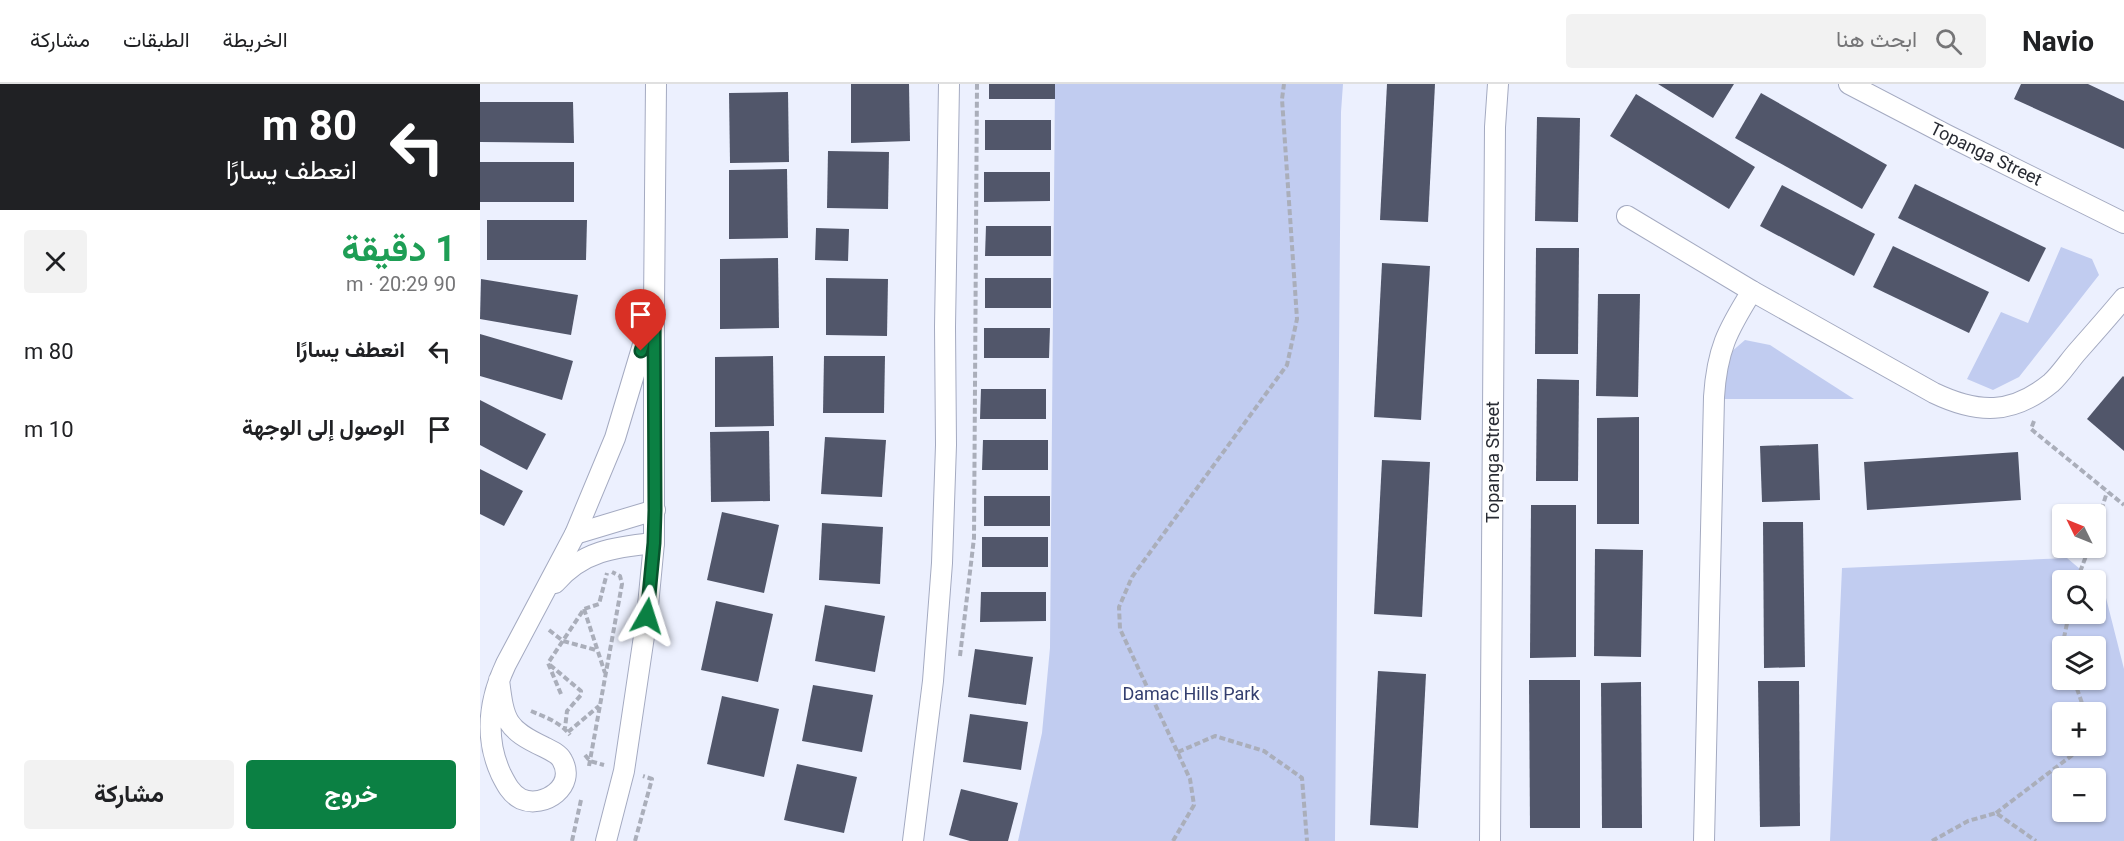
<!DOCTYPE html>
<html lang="ar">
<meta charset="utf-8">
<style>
body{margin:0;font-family:Roboto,Vazirmatn,sans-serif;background:#f2f2f2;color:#202124;direction:rtl;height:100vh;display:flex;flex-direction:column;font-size:22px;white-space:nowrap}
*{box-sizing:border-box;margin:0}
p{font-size:20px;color:#757577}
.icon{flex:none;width:33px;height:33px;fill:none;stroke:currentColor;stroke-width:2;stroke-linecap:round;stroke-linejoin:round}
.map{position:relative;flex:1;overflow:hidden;direction:ltr}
.drawer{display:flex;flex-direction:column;background:#fff;width:480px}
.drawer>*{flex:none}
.banner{background:#202124;color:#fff;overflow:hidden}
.needle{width:39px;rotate:313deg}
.fabs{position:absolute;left:1572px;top:420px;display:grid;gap:12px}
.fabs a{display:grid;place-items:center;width:54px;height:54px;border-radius:6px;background:#fff;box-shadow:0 2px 4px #0004;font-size:30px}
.pin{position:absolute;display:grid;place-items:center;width:51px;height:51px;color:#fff;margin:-62px -26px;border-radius:50% 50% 50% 0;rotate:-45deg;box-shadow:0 0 6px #0007}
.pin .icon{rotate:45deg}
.me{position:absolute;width:66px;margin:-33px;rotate:6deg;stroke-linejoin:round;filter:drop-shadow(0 0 4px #0008)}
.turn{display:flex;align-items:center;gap:21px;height:126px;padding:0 24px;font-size:27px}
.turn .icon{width:78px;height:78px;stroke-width:2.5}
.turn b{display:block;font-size:42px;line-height:51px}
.round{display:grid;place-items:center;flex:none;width:63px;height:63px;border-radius:6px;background:#f2f2f2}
.head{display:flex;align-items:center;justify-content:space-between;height:102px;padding:0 24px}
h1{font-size:36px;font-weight:700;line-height:45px;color:#1e9e55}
.button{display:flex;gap:12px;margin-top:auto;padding:12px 24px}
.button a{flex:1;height:69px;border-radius:6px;background:#0b8043;color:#fff;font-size:24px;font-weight:700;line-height:69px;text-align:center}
.button a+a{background:#f2f2f2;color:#202124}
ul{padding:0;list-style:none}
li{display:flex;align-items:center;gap:18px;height:78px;padding:0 24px}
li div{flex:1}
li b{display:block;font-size:22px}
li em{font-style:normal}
header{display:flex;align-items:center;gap:36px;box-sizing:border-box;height:84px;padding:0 30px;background:#fff;border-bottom:2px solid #e0e0e0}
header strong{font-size:28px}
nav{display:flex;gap:33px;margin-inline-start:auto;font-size:21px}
.search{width:420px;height:54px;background:#f2f2f2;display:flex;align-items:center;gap:15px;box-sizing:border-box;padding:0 21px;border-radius:6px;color:#757577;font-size:22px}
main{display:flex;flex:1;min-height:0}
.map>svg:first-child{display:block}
</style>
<header>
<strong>Navio</strong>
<div class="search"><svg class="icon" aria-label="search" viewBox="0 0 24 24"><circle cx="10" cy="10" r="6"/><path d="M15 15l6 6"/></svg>ابحث هنا</div>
<nav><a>الخريطة</a><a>الطبقات</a><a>مشاركة</a></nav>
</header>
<main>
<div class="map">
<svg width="1644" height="757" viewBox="0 0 1644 757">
<rect width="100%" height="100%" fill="#ecf0fe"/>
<!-- green -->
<g fill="#c1ccf0" fill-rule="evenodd">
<path d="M575,0H863L861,28L855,757H538L562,649L570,564Z"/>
<path d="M1581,163L1612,175L1619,191L1539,293L1513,306L1487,295L1521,228L1548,239Z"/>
<path d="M1265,256L1290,261L1374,315H1237L1243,275Z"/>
<path d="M1587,474L1613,496H1582V530H1616V499L1624,506L1644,585V757H1350L1362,484ZM1616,562V596H1582V562ZM1582,628H1616V662H1582ZM1582,694H1616V728H1582Z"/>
</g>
<!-- building -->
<g fill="#51566a">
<path d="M371,0H429L430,57L371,59Z"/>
<rect x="509" y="0" width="66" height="15"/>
<path d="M907,0H955L948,138L900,136Z"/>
<path d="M1178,0H1254L1233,34Z"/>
<path d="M1541,0H1608L1644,17V65L1534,15Z"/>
<path d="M308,8L309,78L250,79L249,9Z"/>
<path d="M1281,9L1407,81L1382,125L1255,54Z"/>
<path d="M1156,10L1275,83L1249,125L1130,52Z"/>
<path d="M0,18H93L94,59L0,58Z"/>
<path d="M1057,33L1100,34L1098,138L1055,137Z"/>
<rect x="505" y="36" width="66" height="30"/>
<path d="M348,67L409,68L408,125L347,124Z"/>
<rect x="0" y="78" width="94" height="40"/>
<path d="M307,85L308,154L249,155V86Z"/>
<path d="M504,88H570V117L504,118Z"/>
<path d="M1435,100L1566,164L1549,198L1418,134Z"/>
<path d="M1302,101L1395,150L1374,192L1280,142Z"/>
<path d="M7,136H107L106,176H7Z"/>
<path d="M506,142H571V172H505Z"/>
<path d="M336,144L369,145L368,177L335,176Z"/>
<path d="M1413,162L1509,208L1489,249L1393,203Z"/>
<path d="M1056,164H1099L1098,270H1055Z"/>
<path d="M298,174L299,244L240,245V175Z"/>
<path d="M902,179L950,182L941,336L894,333Z"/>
<path d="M346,194L408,195L407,252L346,251Z"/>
<rect x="505" y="194" width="66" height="30"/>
<path d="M1,195L98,211L91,251L0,235Z"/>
<path d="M1118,210H1160L1158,313L1116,312Z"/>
<path d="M504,244H570L569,274H504Z"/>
<path d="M0,250L93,277L82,316L0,292Z"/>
<path d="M293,272L294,342L235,343V273Z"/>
<path d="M344,272H405L404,329H343Z"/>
<path d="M1643,292L1644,293V367L1607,335Z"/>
<path d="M1057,295L1099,296L1098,397H1056Z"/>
<path d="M501,305H566V335H500Z"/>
<path d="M0,316L66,350L47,386L0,361Z"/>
<path d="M1159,333V440H1117V334Z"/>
<path d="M289,347L290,417L231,418L230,348Z"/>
<path d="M345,353L406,356L402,413L341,410Z"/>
<path d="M503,356H568V386H502Z"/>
<path d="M1338,360L1340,416L1282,418L1280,362Z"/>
<path d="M1538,368L1541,416L1387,426L1384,378Z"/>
<path d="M902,376L950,378L942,533L894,530Z"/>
<path d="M0,385L43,407L24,442L0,430Z"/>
<rect x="504" y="412" width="66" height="30"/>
<path d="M1051,421H1096V573L1050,574Z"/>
<path d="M242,428L299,441L284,509L227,496Z"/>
<path d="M1283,438H1323L1325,583L1284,584Z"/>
<path d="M342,439L403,443L400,500L339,496Z"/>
<rect x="502" y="453" width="66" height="30"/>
<path d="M1115,465L1163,466L1161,573L1114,572Z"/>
<path d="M501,508H566V537L500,538Z"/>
<path d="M236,517L293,530L278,598L221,586Z"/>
<path d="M345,521L405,532L395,588L335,577Z"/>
<path d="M495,565L553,573L546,621L488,613Z"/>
<path d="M898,587L946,590L938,744L890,741Z"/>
<path d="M1049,596H1100V744H1050Z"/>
<path d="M1278,597H1319L1320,742L1280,743Z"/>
<path d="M1161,598L1162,744H1122L1121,599Z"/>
<path d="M333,601L393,611L382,668L322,657Z"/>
<path d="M242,612L299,625L284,693L227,680Z"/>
<path d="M490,630L548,638L541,686L483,678Z"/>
<path d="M317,680L377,693L364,749L304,736Z"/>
<path d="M481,705L538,719L528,757H490L469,751Z"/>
</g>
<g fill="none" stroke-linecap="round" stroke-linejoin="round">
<defs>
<g id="street">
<path d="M1369,0L1467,51L1644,139"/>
<path d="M1147,132L1272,207L1454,309C1498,330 1532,331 1571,299C1581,290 1589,277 1598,267C1614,249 1629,232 1644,214"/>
<path d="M95,450L175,426"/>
<path d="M75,499C102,467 135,463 174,459"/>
<path d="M19,596C24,637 26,645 64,663C70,666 79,670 82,676C97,702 64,725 41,715C31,710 26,700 21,690C4,653 9,616 26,580L95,450L135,354L168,244"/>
<path d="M126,757L144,687L167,532L174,459V224L176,0"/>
<path d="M433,757L453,597L462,479L466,361L465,243L469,0"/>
<path d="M1010,757L1015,43L1018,0"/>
<path d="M1224,757L1234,313C1237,266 1247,247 1272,207"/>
</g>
</defs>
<!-- street casing -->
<use href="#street" stroke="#a4aac1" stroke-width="22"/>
<!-- path -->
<g stroke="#aaaeba" stroke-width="4" stroke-dasharray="6 3" stroke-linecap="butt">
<path d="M1554,337L1551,345L1644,421"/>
<path d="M1616,443L1627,408"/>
<path d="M1597,496L1609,464"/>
<path d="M104,525L125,589"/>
<path d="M69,546L83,557L116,566"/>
<path d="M1582,563L1589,530"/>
<path d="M480,572L494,454L497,0"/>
<path d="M70,581L101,607V611L87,627L85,644"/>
<path d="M1594,596L1605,628"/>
<path d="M81,610L68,579L104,525L119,520L127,489"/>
<path d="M51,627C65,633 80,638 90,651"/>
<path d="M88,648L119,622"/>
<path d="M698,668L735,652L784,667L822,694L827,757"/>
<path d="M105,671L110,677L124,681"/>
<path d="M109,682L142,500L140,492L132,488"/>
<path d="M1516,729L1595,669L1600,662"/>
<path d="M92,757L101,716"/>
<path d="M155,757L172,695L163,692"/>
<path d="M693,757L714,721L710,695L640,545L639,523L652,493L807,281L817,235L802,15L804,0"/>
<path d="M1452,757L1488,737L1516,729L1556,757"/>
</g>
<!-- street -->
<use href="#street" stroke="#fff" stroke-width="20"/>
</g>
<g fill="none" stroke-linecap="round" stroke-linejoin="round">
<defs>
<path id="route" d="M161,267L174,224L175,426L174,459L167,532"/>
</defs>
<!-- route casing -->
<use href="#route" stroke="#07532c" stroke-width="15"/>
<!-- route -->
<use href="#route" stroke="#0b8043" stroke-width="10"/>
</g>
<g text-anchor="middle" stroke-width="6" stroke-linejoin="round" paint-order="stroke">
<!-- street labels -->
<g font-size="18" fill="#282b33" stroke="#fff">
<text transform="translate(1506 70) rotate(26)" y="6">Topanga Street</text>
<text transform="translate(1013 378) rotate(-90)" y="6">Topanga Street</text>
</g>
<!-- park labels -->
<g font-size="18" fill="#343f6f" stroke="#fff">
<text x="711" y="616">Damac Hills Park</text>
</g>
</g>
</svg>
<div class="fabs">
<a><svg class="needle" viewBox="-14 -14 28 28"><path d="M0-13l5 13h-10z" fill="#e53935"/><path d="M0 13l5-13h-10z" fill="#757577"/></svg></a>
<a><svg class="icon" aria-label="search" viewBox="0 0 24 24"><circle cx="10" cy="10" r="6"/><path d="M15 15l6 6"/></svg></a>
<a><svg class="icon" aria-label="layers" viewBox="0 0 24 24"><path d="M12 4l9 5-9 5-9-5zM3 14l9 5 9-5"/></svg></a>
<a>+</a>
<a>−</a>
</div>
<div class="pin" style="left:161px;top:267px;background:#d93025"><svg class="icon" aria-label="arrive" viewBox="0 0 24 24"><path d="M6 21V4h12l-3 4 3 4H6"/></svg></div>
<svg class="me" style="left:167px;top:532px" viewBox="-20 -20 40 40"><path d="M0-17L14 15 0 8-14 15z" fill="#0b8043" stroke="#fff" stroke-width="4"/></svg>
</div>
<section class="drawer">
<div class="banner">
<div class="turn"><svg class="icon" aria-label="left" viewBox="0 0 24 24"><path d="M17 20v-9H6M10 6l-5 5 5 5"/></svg><div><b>80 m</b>انعطف يسارًا</div></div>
</div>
<div class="head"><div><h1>1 دقيقة</h1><p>90 m · 20:29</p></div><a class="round"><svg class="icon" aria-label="close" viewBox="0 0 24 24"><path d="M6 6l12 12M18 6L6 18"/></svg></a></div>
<ul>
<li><svg class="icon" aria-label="left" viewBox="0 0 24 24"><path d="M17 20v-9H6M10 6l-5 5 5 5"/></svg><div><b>انعطف يسارًا</b></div><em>80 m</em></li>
<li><svg class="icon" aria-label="arrive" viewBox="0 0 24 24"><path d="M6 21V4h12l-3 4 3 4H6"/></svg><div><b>الوصول إلى الوجهة</b></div><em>10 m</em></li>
</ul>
<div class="button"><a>خروج</a><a>مشاركة</a></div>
</section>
</main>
